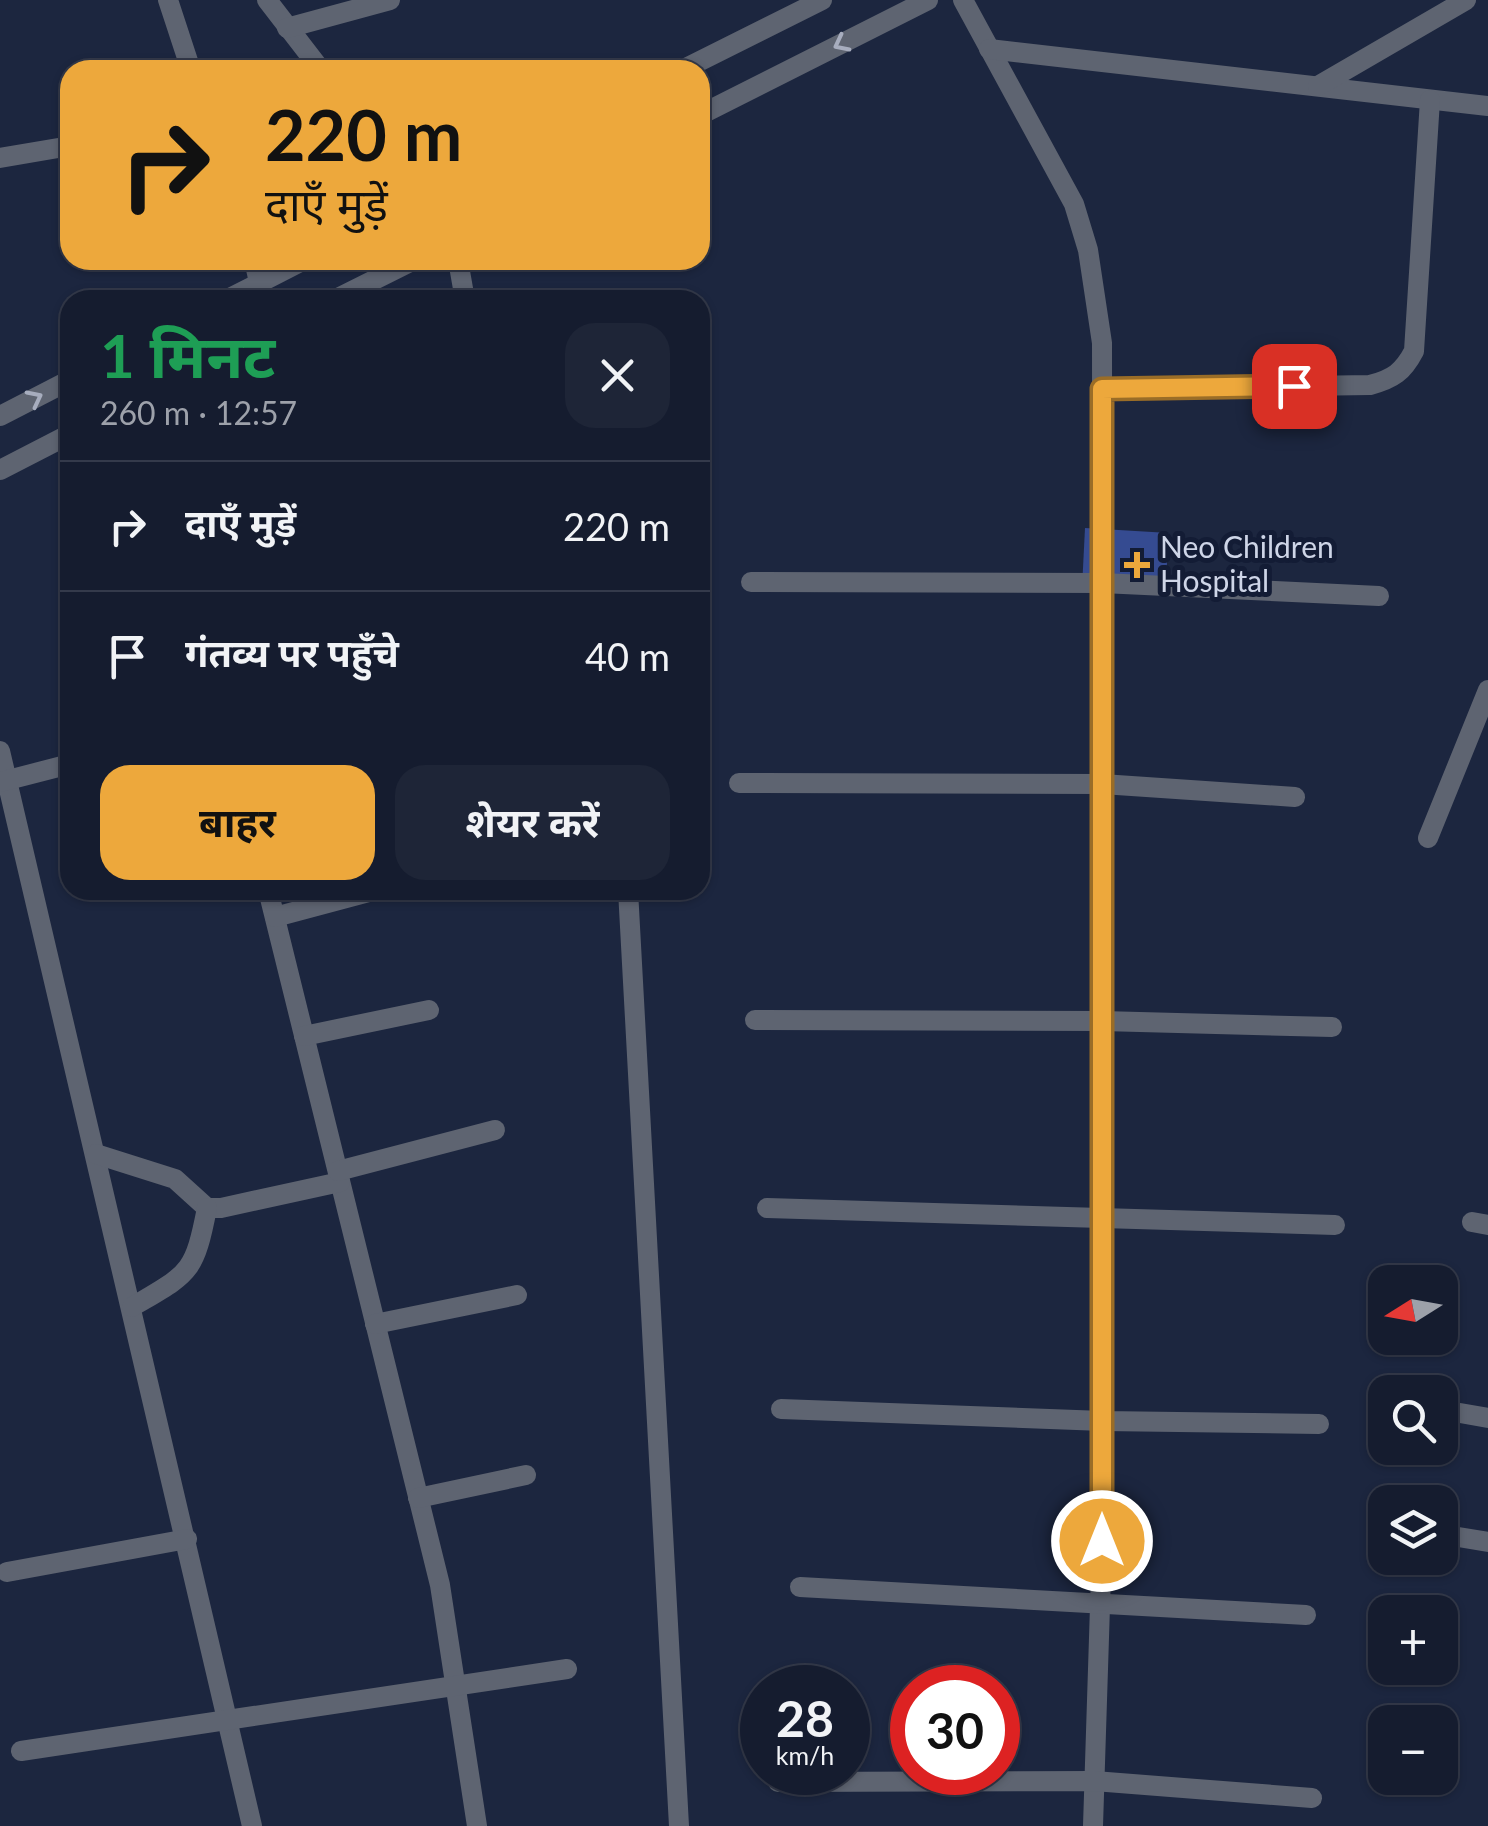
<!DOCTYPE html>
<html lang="hi">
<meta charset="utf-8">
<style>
body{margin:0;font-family:Lato,"Noto Sans Devanagari",sans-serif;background:#1e2537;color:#f1f3f6;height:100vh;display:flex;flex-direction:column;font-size:38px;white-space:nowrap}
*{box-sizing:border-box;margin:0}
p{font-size:32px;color:#9da1aa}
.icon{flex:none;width:55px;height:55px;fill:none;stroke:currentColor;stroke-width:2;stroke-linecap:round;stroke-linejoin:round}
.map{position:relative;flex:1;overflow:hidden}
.drawer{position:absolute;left:60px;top:290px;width:650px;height:610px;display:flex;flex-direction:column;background:#151c2f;border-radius:30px;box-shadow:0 2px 8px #0004,0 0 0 2px #343a4b}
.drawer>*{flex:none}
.top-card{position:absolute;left:60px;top:60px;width:650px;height:210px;border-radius:30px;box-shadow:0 2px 8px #0004,0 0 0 2px #343a4b;background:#eda83c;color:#111;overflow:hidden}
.needle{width:65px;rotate:259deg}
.buttons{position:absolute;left:1368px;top:1265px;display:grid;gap:20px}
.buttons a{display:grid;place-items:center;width:90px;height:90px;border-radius:20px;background:#151c2f;box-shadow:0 2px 8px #0004,0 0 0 2px #343a4b;font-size:50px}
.speed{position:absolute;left:740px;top:1665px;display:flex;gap:20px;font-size:50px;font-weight:700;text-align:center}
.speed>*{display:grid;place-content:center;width:130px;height:130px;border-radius:50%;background:#151c2f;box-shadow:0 2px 8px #0004,0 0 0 2px #343a4b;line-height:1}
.speed small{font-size:25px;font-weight:400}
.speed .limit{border:15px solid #d22;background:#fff;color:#111}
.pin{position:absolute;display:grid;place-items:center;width:85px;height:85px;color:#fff;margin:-42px;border-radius:20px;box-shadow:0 5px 15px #0006}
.me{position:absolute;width:110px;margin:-55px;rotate:0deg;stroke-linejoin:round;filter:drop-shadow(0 0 8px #0008)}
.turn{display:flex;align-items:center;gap:35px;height:210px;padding:0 40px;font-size:45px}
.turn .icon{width:130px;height:130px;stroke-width:2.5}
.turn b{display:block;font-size:70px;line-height:85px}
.round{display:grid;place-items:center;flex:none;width:105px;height:105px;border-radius:30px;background:#1e2537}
.overview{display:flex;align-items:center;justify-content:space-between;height:170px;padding:0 40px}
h1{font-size:60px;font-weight:700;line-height:75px;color:#1e9e55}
.cta{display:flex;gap:20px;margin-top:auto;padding:20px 40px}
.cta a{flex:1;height:115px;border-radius:30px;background:#eda83c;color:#111;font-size:40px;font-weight:700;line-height:115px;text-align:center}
.cta a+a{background:#1e2537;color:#f1f3f6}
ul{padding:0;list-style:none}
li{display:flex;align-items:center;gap:30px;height:130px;padding:0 40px;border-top:2px solid #343a4b}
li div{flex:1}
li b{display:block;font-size:38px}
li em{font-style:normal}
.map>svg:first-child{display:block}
</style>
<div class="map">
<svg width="1488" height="1826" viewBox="0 0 1488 1826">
<rect width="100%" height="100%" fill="#1c263f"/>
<!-- building -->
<path fill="#354b91" d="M1085,528L1169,533L1165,593L1082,588Z"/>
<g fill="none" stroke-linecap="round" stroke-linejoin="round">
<!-- service -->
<g stroke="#5e6471" stroke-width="20">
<path d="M168,0L191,70"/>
<path d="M267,0L321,70"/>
<path d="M287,28L390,0"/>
<path d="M0,158L70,146"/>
<path d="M254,260L263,300"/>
</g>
<!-- minor -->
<g stroke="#5e6471" stroke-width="20">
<path d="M963,0L1074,204L1088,250L1102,343L1103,1512L1093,1826"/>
<path d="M989,49L1488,106"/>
<path d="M1318,86L1466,0"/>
<path d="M458,260L465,300"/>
<path d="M1102,389L1370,385C1393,379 1403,372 1414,351L1430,100"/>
<path d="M751,582L1102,583L1379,596"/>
<path d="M0,751L252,1826"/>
<path d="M0,782L70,764"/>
<path d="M739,783L1102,784L1295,797"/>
<path d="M1428,838L1488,690"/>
<path d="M268,890L440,1585L477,1826"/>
<path d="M628,890L679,1826"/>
<path d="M275,917L376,890"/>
<path d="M755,1020L1102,1021L1332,1027"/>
<path d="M304,1036L429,1010"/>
<path d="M96,1154L175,1179L207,1208H221L340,1182"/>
<path d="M338,1171L495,1130"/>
<path d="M767,1208L1335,1225"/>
<path d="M1472,1222L1488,1225"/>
<path d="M132,1307C189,1273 194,1275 207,1208"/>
<path d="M375,1324L517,1295"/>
<path d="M781,1409L1103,1421L1319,1424"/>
<path d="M1460,1413L1488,1418"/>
<path d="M418,1498L526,1475"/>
<path d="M1440,1534L1488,1542"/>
<path d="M7,1572L187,1539"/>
<path d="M800,1587L1306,1615"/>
<path d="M21,1751L567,1669"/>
<path d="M778,1782L1094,1781L1312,1798"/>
</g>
<!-- tertiary -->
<g stroke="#5e6471" stroke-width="20">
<path d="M682,70L822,0"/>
<path d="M700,115L928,0"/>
<path d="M226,300L304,260"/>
<path d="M334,300L414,260"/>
<path d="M0,416L70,380"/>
<path d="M0,470L70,434"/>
</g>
</g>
<!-- one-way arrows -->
<defs><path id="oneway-chevron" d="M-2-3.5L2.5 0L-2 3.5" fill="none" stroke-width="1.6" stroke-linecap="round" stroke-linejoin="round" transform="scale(2.5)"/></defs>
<g stroke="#a7adbe">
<use href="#oneway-chevron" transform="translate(841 44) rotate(153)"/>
<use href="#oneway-chevron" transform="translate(35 398) rotate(-27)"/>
</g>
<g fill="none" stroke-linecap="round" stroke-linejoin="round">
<defs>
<path id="route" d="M1102,1541V389L1294,386"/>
</defs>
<!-- route casing -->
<use href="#route" stroke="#9a6d27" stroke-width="25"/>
<!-- route -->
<use href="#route" stroke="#eda83c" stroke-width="18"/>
</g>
<!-- markers -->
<path fill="#eda83c" stroke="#131c35" stroke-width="4" d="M1132 550h10v10h10v10h-10v10h-10v-10h-10v-10h10z"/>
<g text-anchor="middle" stroke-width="10" stroke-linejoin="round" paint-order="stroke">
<!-- poi labels -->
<g font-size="30" fill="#ced5e7" stroke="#131c35" text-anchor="start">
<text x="1160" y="558">Neo Children<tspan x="1160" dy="34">Hospital</tspan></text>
</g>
</g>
</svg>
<div class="buttons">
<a><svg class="needle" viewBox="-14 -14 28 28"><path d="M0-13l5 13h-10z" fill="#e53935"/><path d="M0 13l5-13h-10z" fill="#9da1aa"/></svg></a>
<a><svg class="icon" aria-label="search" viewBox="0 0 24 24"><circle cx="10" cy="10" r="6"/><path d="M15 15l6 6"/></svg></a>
<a><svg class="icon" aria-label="layers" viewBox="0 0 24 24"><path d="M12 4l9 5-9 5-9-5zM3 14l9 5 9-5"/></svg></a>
<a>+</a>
<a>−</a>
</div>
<div class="speed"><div>28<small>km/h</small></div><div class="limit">30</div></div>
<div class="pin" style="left:1294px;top:386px;background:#d93025"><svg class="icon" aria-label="arrive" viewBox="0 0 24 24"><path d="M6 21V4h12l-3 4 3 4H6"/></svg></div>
<svg class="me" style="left:1102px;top:1541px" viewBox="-20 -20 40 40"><circle r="17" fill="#eda83c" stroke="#fff" stroke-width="3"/><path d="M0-11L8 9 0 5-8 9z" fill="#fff"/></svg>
<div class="top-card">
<div class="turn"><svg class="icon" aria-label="right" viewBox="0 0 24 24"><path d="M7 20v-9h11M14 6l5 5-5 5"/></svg><div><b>220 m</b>दाएँ मुड़ें</div></div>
</div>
<section class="drawer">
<div class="overview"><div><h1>1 मिनट</h1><p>260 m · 12:57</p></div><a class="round"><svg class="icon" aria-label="close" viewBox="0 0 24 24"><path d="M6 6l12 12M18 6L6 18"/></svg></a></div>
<ul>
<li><svg class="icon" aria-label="right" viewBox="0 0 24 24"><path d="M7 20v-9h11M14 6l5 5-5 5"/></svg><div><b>दाएँ मुड़ें</b></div><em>220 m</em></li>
<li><svg class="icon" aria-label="arrive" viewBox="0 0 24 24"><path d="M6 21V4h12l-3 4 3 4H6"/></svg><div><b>गंतव्य पर पहुँचे</b></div><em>40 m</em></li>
</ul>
<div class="cta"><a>बाहर</a><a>शेयर करें</a></div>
</section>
</div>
